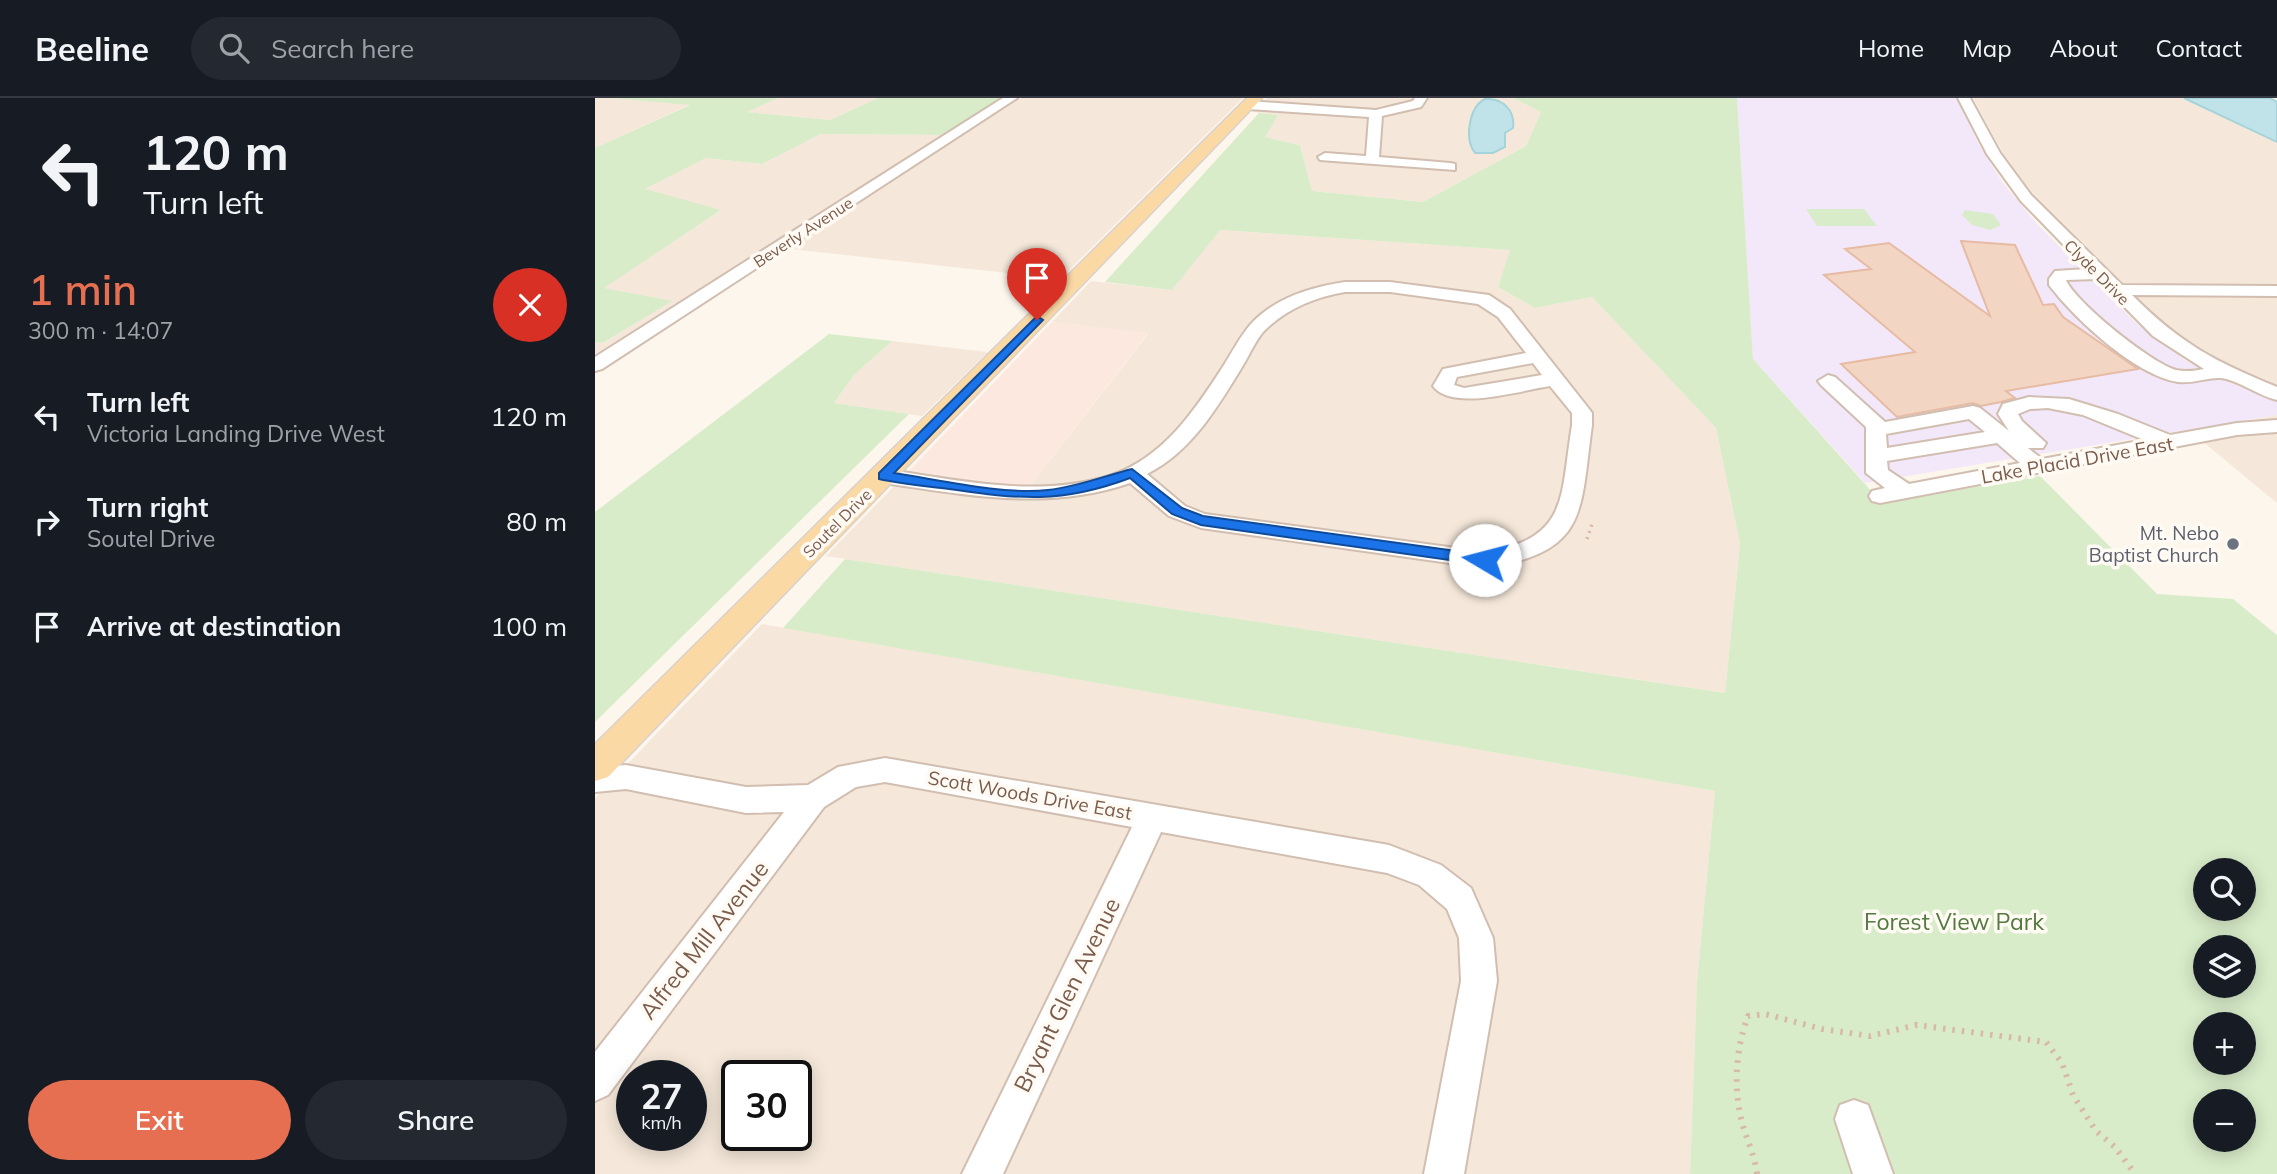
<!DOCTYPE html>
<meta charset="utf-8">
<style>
body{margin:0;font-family:Mulish,sans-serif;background:#242831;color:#f1f3f6;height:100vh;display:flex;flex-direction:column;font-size:26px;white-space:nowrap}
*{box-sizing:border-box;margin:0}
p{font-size:23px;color:#9ea1a6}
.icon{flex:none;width:38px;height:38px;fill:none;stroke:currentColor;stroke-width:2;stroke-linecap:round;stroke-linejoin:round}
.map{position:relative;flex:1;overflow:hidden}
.sheet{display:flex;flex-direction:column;background:#171b24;width:595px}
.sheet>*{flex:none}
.guide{background:#171b24;color:#f1f3f6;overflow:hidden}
.fabs{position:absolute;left:1598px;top:760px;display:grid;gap:14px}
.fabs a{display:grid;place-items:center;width:63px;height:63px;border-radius:50%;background:#171b24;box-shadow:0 4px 18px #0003;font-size:35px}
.speed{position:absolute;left:21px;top:962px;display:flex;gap:14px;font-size:35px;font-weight:700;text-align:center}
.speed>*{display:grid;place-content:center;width:91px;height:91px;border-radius:50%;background:#171b24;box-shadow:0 4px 18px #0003;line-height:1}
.speed small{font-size:18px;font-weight:400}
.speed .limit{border:4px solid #111;border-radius:10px;background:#fff;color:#111}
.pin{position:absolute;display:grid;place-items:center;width:60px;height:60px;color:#fff;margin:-72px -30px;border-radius:50% 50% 50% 0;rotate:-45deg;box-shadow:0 0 7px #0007}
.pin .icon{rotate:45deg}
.me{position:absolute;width:77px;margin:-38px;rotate:278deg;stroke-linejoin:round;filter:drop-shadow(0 0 5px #0008)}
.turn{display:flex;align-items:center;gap:24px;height:147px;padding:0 28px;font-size:32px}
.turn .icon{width:91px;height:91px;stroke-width:2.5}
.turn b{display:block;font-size:49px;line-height:60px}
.round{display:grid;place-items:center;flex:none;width:74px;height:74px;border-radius:37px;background:#242831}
.head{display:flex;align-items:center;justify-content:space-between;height:119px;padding:0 28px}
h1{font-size:42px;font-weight:600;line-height:52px;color:#e76f51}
.primary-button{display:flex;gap:14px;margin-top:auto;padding:14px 28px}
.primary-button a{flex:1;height:80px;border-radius:42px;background:#e76f51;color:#fff;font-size:28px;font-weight:600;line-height:80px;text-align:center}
.primary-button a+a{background:#242831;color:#f1f3f6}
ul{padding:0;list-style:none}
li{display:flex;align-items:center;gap:21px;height:105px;padding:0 28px}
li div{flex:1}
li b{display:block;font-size:26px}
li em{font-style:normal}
header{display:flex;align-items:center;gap:42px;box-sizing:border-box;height:98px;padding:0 35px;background:#171b24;border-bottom:2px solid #363941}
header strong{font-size:33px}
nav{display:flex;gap:38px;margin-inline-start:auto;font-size:24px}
.search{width:490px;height:63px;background:#242831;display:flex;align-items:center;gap:18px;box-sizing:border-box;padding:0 24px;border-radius:38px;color:#9ea1a6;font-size:26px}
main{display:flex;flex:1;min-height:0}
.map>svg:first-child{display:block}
</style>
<header>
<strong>Beeline</strong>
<div class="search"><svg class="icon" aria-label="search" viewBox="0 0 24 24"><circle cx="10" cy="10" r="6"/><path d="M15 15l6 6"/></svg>Search here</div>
<nav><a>Home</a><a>Map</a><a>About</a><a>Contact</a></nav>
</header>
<main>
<section class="sheet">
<div class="guide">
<div class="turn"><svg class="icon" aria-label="left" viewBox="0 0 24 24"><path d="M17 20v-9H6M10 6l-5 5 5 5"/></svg><div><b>120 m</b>Turn left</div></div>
</div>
<div class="head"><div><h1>1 min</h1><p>300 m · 14:07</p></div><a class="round" style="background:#d93025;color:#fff"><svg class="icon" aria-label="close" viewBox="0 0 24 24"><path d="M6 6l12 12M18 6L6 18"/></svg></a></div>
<ul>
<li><svg class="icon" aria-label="left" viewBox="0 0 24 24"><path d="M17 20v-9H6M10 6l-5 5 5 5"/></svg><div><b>Turn left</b><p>Victoria Landing Drive West</p></div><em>120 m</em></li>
<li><svg class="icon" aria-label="right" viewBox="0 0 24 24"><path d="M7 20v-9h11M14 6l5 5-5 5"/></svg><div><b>Turn right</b><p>Soutel Drive</p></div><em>80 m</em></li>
<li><svg class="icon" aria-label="arrive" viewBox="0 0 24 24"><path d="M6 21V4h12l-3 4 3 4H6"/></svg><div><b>Arrive at destination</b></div><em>100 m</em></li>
</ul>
<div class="primary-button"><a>Exit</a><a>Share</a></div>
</section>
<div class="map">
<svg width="1682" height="1076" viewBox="0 0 1682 1076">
<rect width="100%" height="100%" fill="#fdf6ec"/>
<!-- residential -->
<g fill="#f5e8da" fill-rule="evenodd">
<path d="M0,0H16L96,6L0,50Z"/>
<path d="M183,0H283L235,22L151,14Z"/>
<path d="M407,0H648L465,181L187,150L0,271V244L9,245L75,203L8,190L125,113L48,92L111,60L167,66L226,36L347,37Z"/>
<path d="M672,0H918L946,14L931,48L828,104L717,93L705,47L669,39L683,17L658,14ZM890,1L907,3L914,9L915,14L909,41L898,55L892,56H884L878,16L885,4Z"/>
<path d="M1378,0H1589L1682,44V290L1611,258L1575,233L1441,100L1409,57Z"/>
<path d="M624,132L916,152L903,189L940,210L997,199L1121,330L1145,446L1130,595L231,458L314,373L434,389L553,236L457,224L496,183L577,192Z"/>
<path d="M297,243L393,254L327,318L239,305L259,277Z"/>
<path d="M1682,317V405L1595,333Z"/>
<path d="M167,526L1120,693L1102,884L1095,1076H0V700ZM37,978H96V1038H37ZM142,978H201V1038H142Z"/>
</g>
<!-- commercial -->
<path fill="#fde8e0" d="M457,224L553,235L434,389L314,373Z"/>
<!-- education -->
<path fill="#f3e8fa" d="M1142,0H1361L1386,50L1408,85L1442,126L1543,227L1591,263L1638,286L1682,303V317L1270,385L1158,261Z"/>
<!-- green -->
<g fill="#d8ecc9" fill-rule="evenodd">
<path d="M16,0H183L152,14L235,22L283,0H407L347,37L226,36L167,66L111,60L50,91L126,112L9,190L77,203L8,245L0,244V50L95,7Z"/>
<path d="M918,0H1142L1158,261L1287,405L1445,378L1562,496L1638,501L1682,537V1076H1095L1102,884L1120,693L188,530L250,461L1130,595L1145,446L1121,330L997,199L940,210L903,189L915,152L625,132L577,192L510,184L664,15L683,17L670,39L705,47L717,93L828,104L931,48L946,14ZM1610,772H1648V810H1610ZM1610,849H1648V887H1610ZM1610,926H1648V964H1610ZM1610,1003H1648V1041H1610Z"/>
<path d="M1211,111H1269L1282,128H1222Z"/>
<path d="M1370,112L1398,116L1406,127L1395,132L1377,127L1367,117Z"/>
<path d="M234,236L297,243L259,277L239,305L314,316L0,624V414Z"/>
</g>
<!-- water -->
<g fill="#bfe3e8" stroke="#a5d3da" stroke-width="2">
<path d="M1589,0H1675L1682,4V44Z"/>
<path d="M890,1C908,0 920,12 918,30L910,35V49L898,55H880C869,41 874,9 890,1Z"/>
</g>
<!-- building -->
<path fill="#f3d5c3" stroke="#e6bba3" stroke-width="2" d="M1366,143L1420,147L1448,207L1459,206L1468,219L1543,271L1411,293L1420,300L1406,304L1386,308L1378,305L1302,319L1246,266L1320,254L1229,177L1276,171L1250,151L1294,145L1395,218Z"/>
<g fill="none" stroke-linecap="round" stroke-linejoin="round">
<defs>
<g id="minor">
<path d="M408,0H422L7,271L0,273V259Z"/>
<path d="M820,0H832L826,9L787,18L784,59L855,65L860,66V72L725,62L723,59L730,55L771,58L774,19L653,11L647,7L653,3L781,12L818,3Z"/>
<path d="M1363,0H1375L1405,55L1436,97L1527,187L1682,188V198L1537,197C1586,246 1619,263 1682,289V302C1664,298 1643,282 1626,280C1612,279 1598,286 1583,284C1540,277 1480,221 1454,187V181L1460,173L1492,171L1426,103L1392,56ZM1502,181L1558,238L1609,271C1600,273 1590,274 1581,272C1556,265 1480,204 1471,182Z"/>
<path d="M750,184H795L894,197L915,211L994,311L997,315V327C985,416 993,454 890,470L606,430L574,418L535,385C454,413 371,397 289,385L281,383L278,378L281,373L289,371C362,382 445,401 517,377C569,359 600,312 629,267C637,254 645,239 655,227C679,200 716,189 750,184ZM750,194H795L883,206L903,219L931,255L848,271L838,288C857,314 927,292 955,288L977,315V327C965,398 975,441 890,454L610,416L590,408L552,376C596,354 622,310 647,269C654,258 660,243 669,233C691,211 720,199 750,194ZM938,265L947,277L869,290L859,287L862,279Z"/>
<path d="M1233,277L1240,279L1290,324L1378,308L1385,310L1414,333L1403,316L1408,306L1434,299L1474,301L1523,316L1575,337L1642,325L1682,322V334L1642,337L1285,405L1277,403L1274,398L1277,393L1290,390L1271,375V329L1226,287L1223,283ZM1453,310L1488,317L1549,342L1447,361L1433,350H1448L1451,345L1427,323L1423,316L1435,311ZM1374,321L1390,334L1292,350L1291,336ZM1402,345L1425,365L1314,386L1293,372L1292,363Z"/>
<path d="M290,660L794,747L846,767L876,790L898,840L902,883L869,1076H829L866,883L864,840L852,811L824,787L792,775L566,734L408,1076H367L537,729L290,684L261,689L229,709L13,997L0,1003V954L189,714L151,715L31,691L0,694V670L31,667L151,689L213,687L243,669Z"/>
<path d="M1259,1002L1273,1007L1298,1076H1258L1240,1021L1245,1007Z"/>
</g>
<path id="major" d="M652,0H667L13,679L0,683V646Z"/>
</defs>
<!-- minor casing -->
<use href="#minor" stroke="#d1beb0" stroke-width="4"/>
<!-- major casing -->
<use href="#major" stroke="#dad1cd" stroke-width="3"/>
<!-- path-far1 -->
<path stroke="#d9b8a5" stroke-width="3.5" stroke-dasharray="2 4.5" stroke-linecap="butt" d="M992,441L997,426"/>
<!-- path -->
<path stroke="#d9b8a5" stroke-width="6" stroke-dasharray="2.5 7" stroke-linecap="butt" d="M1162,1076C1160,1059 1153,1044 1148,1028C1138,993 1140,952 1153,918L1170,916L1227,931L1275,938L1322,927L1451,944L1467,965L1478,997L1501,1033L1520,1049L1540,1076"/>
<!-- minor -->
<use href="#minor" fill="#fff" fill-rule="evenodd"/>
<!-- major -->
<use href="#major" fill="#fbd9a5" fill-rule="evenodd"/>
</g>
<!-- route -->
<path fill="#1a73e8" stroke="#114b97" stroke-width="2" d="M442,218L448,222L446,224L299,375C345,382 408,397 453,392C482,389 509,378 537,371L587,410L608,418L890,457L898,462L890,467L606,427L577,416L535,380C466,406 424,401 354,391C331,388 306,386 284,381V375Z"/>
<!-- markers -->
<circle fill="#6b7280" stroke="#fffaf3" stroke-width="2.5" cx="1638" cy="446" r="7"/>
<g text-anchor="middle" stroke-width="7" stroke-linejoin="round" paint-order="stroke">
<!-- far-street labels -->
<g font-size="16" fill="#7a5c4d" stroke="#fffaf3">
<text transform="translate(208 134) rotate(-33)" y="6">Beverly Avenue</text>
<text transform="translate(1502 174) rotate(45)" y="6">Clyde Drive</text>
<text transform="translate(242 425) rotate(-45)" y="6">Soutel Drive</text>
</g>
<!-- street labels -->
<g font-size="19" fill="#7a5c4d" stroke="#fffaf3">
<text transform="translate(1482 362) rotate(-10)" y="7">Lake Placid Drive East</text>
<text transform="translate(435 697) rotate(10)" y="7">Scott Woods Drive East</text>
</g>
<!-- worship labels -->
<g font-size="19" fill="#5b616d" stroke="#fffaf3" text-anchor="end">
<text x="1624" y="442">Mt. Nebo<tspan x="1624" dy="22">Baptist Church</tspan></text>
</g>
<!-- near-park labels -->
<g font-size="23" fill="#537a41" stroke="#fffaf3">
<text x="1359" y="832">Forest View Park</text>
</g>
<!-- near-street labels -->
<g font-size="23" fill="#7a5c4d" stroke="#fffaf3">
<text transform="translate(109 842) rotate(-52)" y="8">Alfred Mill Avenue</text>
<text transform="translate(472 897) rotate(-64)" y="8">Bryant Glen Avenue</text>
</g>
</g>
</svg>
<div class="fabs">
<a><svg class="icon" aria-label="search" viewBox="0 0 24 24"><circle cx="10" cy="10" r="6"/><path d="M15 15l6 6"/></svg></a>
<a><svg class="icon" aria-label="layers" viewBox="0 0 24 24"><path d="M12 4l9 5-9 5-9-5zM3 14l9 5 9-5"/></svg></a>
<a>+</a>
<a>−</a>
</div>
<div class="speed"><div>27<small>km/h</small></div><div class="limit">30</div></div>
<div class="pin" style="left:442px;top:222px;background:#d93025"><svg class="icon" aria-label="arrive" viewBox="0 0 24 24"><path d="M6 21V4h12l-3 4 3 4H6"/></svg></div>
<svg class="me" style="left:890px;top:462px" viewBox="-20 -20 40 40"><circle r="19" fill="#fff"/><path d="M0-13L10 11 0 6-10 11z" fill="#1a73e8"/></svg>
</div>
</main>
